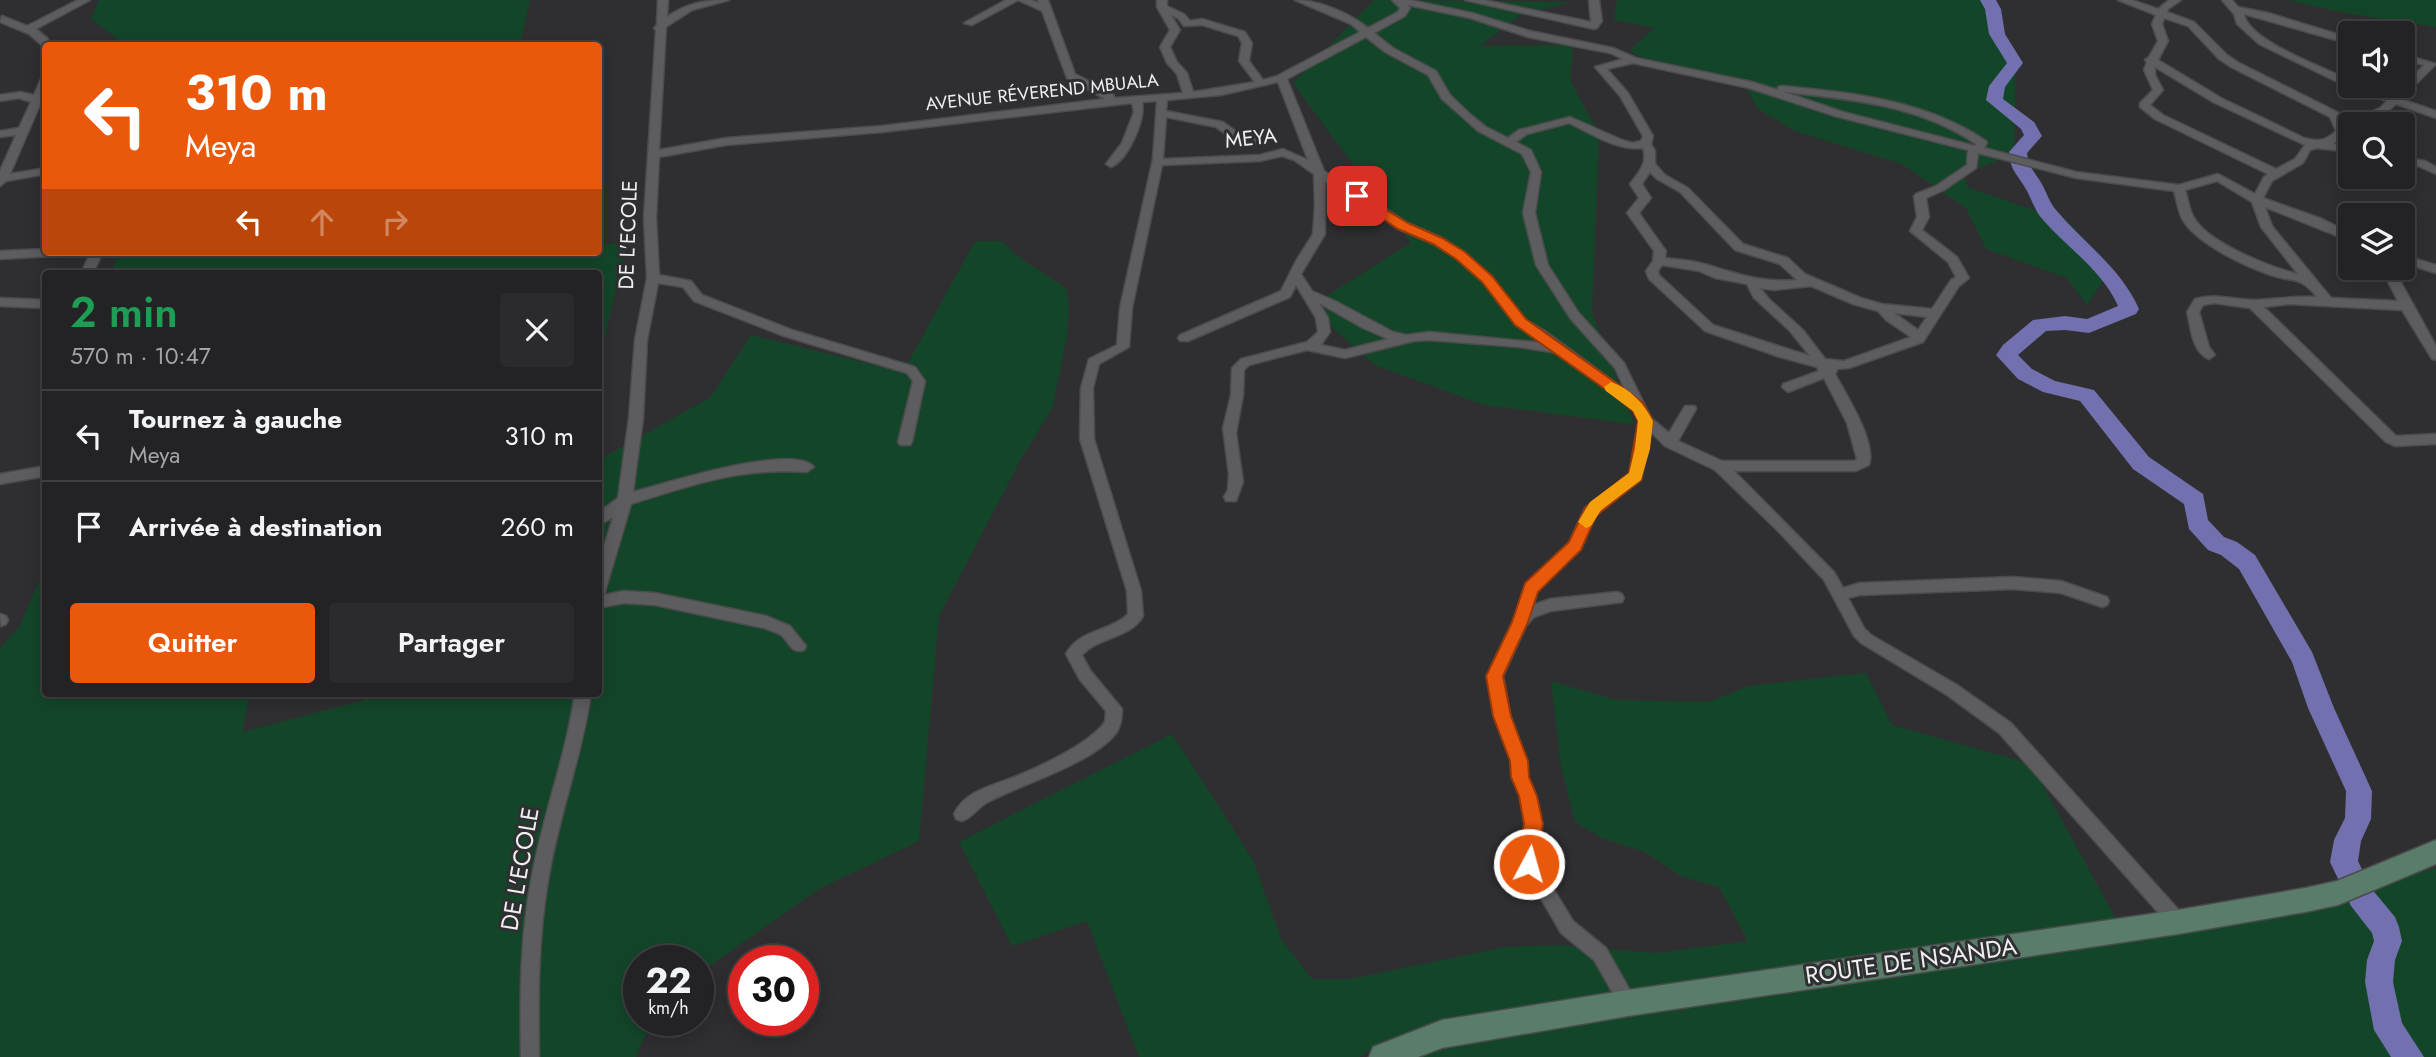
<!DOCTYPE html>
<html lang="fr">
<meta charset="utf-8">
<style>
body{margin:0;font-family:Jost,sans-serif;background:#2b2b2e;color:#f1f3f6;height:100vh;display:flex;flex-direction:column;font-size:26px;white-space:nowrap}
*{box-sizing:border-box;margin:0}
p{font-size:23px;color:#a3a4a7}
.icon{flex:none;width:38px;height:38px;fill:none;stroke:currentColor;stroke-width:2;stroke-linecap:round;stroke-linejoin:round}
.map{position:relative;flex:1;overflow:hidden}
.side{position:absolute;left:42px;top:270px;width:560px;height:427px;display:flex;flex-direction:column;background:#232326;border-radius:7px;box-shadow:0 4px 18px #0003,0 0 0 2px #404043}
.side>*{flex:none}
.top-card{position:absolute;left:42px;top:42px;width:560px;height:214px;border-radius:7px;box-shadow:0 4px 18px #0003,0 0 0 2px #404043;background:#ea580c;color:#fff;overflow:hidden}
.buttons{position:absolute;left:2338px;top:21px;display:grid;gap:14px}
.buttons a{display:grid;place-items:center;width:77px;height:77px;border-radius:7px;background:#232326;box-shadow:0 4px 18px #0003,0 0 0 2px #404043;font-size:35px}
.speed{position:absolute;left:623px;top:945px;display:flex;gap:14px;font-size:35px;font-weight:700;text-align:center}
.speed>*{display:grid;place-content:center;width:91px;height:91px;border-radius:50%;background:#232326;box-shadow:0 4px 18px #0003,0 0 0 2px #404043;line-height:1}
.speed small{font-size:18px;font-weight:400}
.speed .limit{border:10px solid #d22;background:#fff;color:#111}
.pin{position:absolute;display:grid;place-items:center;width:60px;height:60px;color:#fff;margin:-30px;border-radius:14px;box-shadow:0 4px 10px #0006}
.me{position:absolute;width:77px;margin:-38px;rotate:6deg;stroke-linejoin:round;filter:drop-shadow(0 0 5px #0008)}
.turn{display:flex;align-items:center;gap:24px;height:147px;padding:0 28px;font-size:32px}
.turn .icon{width:91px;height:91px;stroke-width:2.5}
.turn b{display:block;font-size:49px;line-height:60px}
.lanes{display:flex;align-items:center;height:66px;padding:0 28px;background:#0003;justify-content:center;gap:35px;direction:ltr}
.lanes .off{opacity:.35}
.round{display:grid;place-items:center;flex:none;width:74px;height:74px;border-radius:7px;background:#2b2b2e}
.headline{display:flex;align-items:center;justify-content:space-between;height:119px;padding:0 28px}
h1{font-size:42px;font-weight:600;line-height:52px;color:#1e9e55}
.primary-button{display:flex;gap:14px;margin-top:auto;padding:14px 28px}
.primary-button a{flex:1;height:80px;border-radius:7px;background:#ea580c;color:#fff;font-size:28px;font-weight:600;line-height:80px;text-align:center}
.primary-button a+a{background:#2b2b2e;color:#f1f3f6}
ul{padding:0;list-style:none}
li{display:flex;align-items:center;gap:21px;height:91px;padding:0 28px;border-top:2px solid #404043}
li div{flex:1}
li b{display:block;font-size:26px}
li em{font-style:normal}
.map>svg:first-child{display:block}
</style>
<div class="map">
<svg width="2436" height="1057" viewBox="0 0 2436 1057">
<rect width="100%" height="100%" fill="#2f2f32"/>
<!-- green -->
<g fill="#134629">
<path d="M99,0H530L520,45L127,46L91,19Z"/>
<path d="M1374,0L1571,2L1521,15L1480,46L1573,45L1570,80L1599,134L1592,313L1634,424L1484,405L1375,365L1309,307L1411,243L1293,83Z"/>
<path d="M1617,0H1984L2016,54L2014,154L1964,174L1967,187L2068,222L2111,268L2087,305L2067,278L1986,249L1966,208L1902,164L1795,131L1758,109L1742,80L1638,56L1630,50L1654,28L1614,20Z"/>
<path d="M2289,0H2436V27C2386,20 2337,13 2289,0Z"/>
<path d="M975,241H1001L1020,258L1066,288L1069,304L1067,336L1052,409L1022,457L939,616L919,841L819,889L698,974V961H639V1020H658L644,1037L636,1057H0V648L19,627L45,568L46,693H250L242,732L365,700L367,693H598L599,460L711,397L751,335L903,372Z"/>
<path d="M627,243L599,361L598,273H110L120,252H598L599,245Z"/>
<path d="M1866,673L1892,725L2031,764L2116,919L1382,1043L1359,1057H1139L1087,921L1012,946L959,842L1172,734L1253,860L1281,939L1312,979H1350L1506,947L1560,945L1657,953L1748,941L1719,887L1681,876L1645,852L1602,838L1575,822L1561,766L1551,681L1616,700L1708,702L1749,686Z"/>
<path d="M2436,868V1057H1417L1481,1038L1914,971L2192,932L2306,911L2390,881Z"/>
</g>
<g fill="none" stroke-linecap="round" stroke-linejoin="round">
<!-- river -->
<path fill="#7270ae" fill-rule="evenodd" d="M1980,0H1996L2001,9L2005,34L2023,63L2005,87L2003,99L2034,122L2042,136L2027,153C2029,167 2033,170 2040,181C2046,190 2049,202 2056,210C2084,243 2121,268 2139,309L2136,314L2089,333L2065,330L2046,331L2018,355L2032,369L2055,381L2094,390L2149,457L2203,494L2208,520L2224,537L2237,542L2255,555L2312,652L2334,708L2372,791L2371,819L2361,841L2358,861L2371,888L2395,917L2399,927L2402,941L2395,960L2393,982L2402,1023L2424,1057H2391L2374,1030L2365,982L2367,960L2374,941L2372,933L2351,906L2330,862L2334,840L2345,818L2346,791L2308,708L2292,662L2239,569L2221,555L2208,550L2189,529L2184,504L2133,469L2080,401L2043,392L2018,379L1996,355L2003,345L2033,320L2065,316L2087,319L2118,306C2102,269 2064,246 2039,215C2033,206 2030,195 2024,186C2015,171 2011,171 2009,152L2024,135L2021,129L1986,100L1989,86L2007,63L1989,34L1985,9Z"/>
<defs>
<g id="street">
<path d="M78,0H90L36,29L47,38L52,46H46V49L29,34L0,22L2,16L27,26Z"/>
<path d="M658,0H668L667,17C687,3 705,0 729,0L692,10L666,27L659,150L726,138L882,126L1105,99L1067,78L1042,11L1018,0H1031L1039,3L1038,0H1048L1075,74L1112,93L1115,98L1183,93L1177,74L1167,63L1160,47L1170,30L1157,7V0H1167V6L1184,14L1190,21L1202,19L1245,32L1252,43L1249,61L1263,80L1277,76L1360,32L1351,24L1295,0C1319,0 1349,13 1368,28L1398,12L1400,8L1392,0H1410L1472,13L1530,31L1613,48L1636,58L1752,82L1778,90V87L1782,86C1853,93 1925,100 1986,141L1987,143L1984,148L2076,172L2179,185L2218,174L2255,194L2264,177L2268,174L2155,119L2140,107V103L2153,90L2144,70L2147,62L2145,60L2149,57L2158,41L2152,24L2156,15L2118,0H2132L2158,9L2169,0H2181L2168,9L2167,12L2194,22L2227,55L2239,63L2339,113L2344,124L2380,108L2387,101L2350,88L2259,44L2237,24L2234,14L2222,0H2232L2238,7L2268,13L2350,38V44L2244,14C2248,41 2325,68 2350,80V86H2363L2392,96L2424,65L2403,60V54L2436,64L2401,99L2436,111V118L2396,104C2384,116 2367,124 2350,124V130L2333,144L2350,146V152L2317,148L2310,150L2303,163L2272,181L2263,198L2322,219L2350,233V241L2265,207L2272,226L2331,298L2398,301L2381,268H2393L2436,346V360L2432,359L2402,310L2289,304L2264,307L2396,436L2436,434V444L2395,446L2386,442L2250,308L2214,303L2203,305L2199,312L2209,347L2215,355L2209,359C2192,352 2191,328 2187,312L2195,299C2218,293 2233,300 2256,300C2277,299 2294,296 2317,297C2299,275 2294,283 2271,275C2244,266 2200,245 2184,222C2178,213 2177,200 2174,191L2076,178L1978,153L1976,168L1944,190L1926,198L1929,217L1922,230L1957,257L1969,278L1959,286L1923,342L1849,368L1836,369L1837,371L1835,374C1846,394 1877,443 1869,465L1856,471H1734L1834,572L1843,588L1860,583L2013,577L2061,581L2107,597L2109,601L2107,605L2102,607L2061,593L2013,589L1860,595L1848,598L1864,628L1871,635L1957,685L2011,723L2184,916L2187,922L2184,928L2178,930L2172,928L1999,733L1947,695L1861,643L1854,636L1824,580L1777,530L1715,470L1665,446L1651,432L1641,480L1595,515L1580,550L1537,591L1533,605L1550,599L1617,592L1622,594L1624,598L1622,602L1551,611L1534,617L1526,626L1503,676L1510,715L1527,761L1528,777L1536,796L1541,824L1536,852L1537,862L1573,921L1606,948L1637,1003L1634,1009L1628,1012L1622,1009L1594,960L1561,933L1521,864L1520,852L1525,824L1520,796L1512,777L1511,761L1494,715L1487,676L1513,622L1526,584L1569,543L1585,508L1630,474L1639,421L1634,410L1558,353L1520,347L1429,340L1414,341L1345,358L1307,350L1249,365L1244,370L1243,395L1236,433L1243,482L1236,501H1226L1224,497L1228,490L1229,474L1223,428L1231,395L1232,368L1241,359L1307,342L1318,332L1316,318L1296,285L1290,297L1188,341H1180L1178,338L1180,335L1281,291L1296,261L1313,234L1315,206L1314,174L1294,160L1282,156L1260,161L1162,165L1132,308L1129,347L1099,364L1093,388L1094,439L1141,591L1143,616C1130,639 1099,636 1082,655L1090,670L1122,709C1122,717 1121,724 1118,730C1100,761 1019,785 988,802C978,807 972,818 962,821L956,819L954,814C965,790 995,785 1017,776C1043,765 1089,744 1105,722L1106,711L1080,680L1066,654C1079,629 1110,632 1128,614L1127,591L1080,439L1081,388L1089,359L1117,345L1120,308L1153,159L1157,101L1142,102C1146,119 1128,160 1111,167L1106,164L1122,143L1134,112L1132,103L882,132L726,145L659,157L656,218L659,275L691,281L702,295L792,330L915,367L925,381L912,442L910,445H900L898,442L913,381L907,373L784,336L694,301L683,287L658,283L647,340L643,418L633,492C663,484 793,442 814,467L807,472C741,467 692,485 631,504L604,595L624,591L655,593L766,616L790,626L806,646L804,650C791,654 790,643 781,635C776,632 769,630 764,628L655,605L624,603L598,608V566L613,517L598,526V513L618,498L629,418L635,340L647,278L644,218L656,30L654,28L657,25ZM1408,5L1470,18L1528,37L1610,53L1623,59L1595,67L1620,96L1643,136L1641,141L1632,143L1622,140L1570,117L1519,130L1508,138L1486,127L1471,115L1450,95L1436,71L1393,48L1374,33L1405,16L1410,8ZM1171,15L1178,18L1184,26L1202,25L1238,36L1242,43L1239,61L1255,82L1193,92L1187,73L1177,62L1170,47L1180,30ZM2164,18L2188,26L2219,59L2231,67L2330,117L2336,131C2325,141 2318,142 2304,138L2221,98L2158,60L2168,41L2162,24ZM1366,37L1385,52L1428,75L1442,99L1478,131L1522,154L1531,172L1523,213L1536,265L1570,318L1615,368L1625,390L1545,331L1524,319L1491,276L1464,252L1442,238L1407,223L1369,197L1348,188L1324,171L1287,79ZM1633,63L1749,88L1835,116L1968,150L1967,165L1936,186L1916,194L1914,196L1917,217L1910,231L1948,262L1956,277L1951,280L1932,309L1882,304L1861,298L1805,274L1788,258L1743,244L1688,188L1665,175L1655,164V151L1651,144L1653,136L1628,93L1607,69ZM2155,67L2213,102L2305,145L2295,159L2276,169L2163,115L2150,105L2163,90L2155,75ZM1278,82L1308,160L1283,149L1260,155L1163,159L1166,117L1216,127L1234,140L1263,145L1268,142L1263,139L1241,135L1223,122L1166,111L1167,100L1221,95ZM1784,92C1851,99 1919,105 1976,144L1975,146L1843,112ZM1569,123C1592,134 1617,151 1643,148C1648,163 1639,172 1630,184L1639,198L1627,213L1654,251L1653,261L1646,271L1649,279L1705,331L1780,357L1817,367L1819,371L1783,384L1782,387L1788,392L1824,378L1847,423L1857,459L1854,461H1722L1678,441L1696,409L1695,406H1685L1669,433L1651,418L1624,363L1578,312L1548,265L1535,213L1541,172L1531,150L1516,142L1527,134ZM1650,172L1657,179L1680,192L1735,250L1780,264L1797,280C1761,283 1738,274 1704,264C1692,260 1678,260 1665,258L1666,251L1639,213L1651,198L1642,184ZM2217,181L2252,202L2261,227L2298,274C2272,268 2205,242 2193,216C2189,209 2188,198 2185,190ZM1325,182L1340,192L1361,201L1399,229L1434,244L1456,258L1483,282L1516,325L1544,343L1429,332L1406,335L1393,332L1337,302L1312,291L1301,274L1325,234ZM1662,265L1699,271L1715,278L1747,284L1754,298L1789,330L1810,356L1713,325L1659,275L1658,271ZM1811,286L1853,304L1878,311L1886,320L1911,337L1844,361L1825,359L1803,330L1769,299L1760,288L1774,290ZM1319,303L1363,328L1388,339L1345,350L1321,345L1330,332L1328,318ZM1894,313L1927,317L1918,330Z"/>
<path d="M1006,0H1018L972,25L964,23Z"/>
<path d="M1465,0H1484L1591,22L1589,0H1599L1602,21L1597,28L1594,29Z"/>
<path d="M46,76V99L42,100L10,174L46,168V174L6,181L0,186V171L16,135L0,137V131L19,128L31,102L19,98L0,101V95L20,92L34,95L41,79Z"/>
<path d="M2403,157L2425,161L2436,167V174L2418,166L2403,163Z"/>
<path d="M46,249V252H58L52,256L0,259V251Z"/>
<path d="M91,252H103L93,273H81Z"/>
<path d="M2403,255L2436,265V273L2403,263Z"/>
<path d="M0,298L46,300V308L0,306Z"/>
<path d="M46,466V476L0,484V474Z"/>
<path d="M0,614L6,616L8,620L6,624L1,626Z"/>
<path d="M575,693H591C582,757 558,817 548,881C538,939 538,998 539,1057H521C520,998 520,939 531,881C542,817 566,757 575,693Z"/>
</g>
<path id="secondary" d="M2436,840V864L2338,905L2305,912L2178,934L1628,1016L1442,1048L1418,1057H1369L1373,1047L1442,1020L1628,990L2178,910L2305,888L2337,881Z"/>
</defs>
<!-- street casing -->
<use href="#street" stroke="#4b4b4d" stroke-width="3"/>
<!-- secondary casing -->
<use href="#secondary" stroke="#4b4b4d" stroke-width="3"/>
<!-- street -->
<use href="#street" fill="#5d5d60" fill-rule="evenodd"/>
<!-- secondary -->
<use href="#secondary" fill="#597d6a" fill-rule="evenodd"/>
</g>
<!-- route -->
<path fill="#ea580c" stroke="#983908" stroke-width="2" d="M1357,192L1408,223L1442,238L1465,252L1492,276L1526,319L1626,390L1643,403L1653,421L1641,480L1596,516L1581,550L1538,592L1528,622L1503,676L1511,716L1528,761L1529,777L1537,796L1543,824L1536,870L1529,873L1522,870L1518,852L1524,824L1519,796L1511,777L1510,761L1493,716L1486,676L1512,622L1525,583L1569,542L1585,508L1629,473L1638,421L1633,411L1616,397L1515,325L1482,282L1456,259L1433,244L1398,229L1353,199L1351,196Z"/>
<!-- slow -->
<path fill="#f59e0b" d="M1611,382C1630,388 1644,404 1653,421L1650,449L1641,480L1601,510L1591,526L1586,528L1578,522L1590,502L1629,473L1635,449L1638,421L1633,411L1606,391L1604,387Z"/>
<g text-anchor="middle" stroke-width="6" stroke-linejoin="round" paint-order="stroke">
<!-- far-street labels -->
<g font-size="18" fill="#eeeff0" stroke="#2f2f32">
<text transform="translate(1042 92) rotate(-6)" y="6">AVENUE RÉVEREND MBUALA</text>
</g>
<!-- street labels -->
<g font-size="21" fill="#eeeff0" stroke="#2f2f32">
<text transform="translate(1251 138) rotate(-6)" y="7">MEYA</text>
<text transform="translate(628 235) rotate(-88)" y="7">DE L'ECOLE</text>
</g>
<!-- near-street labels -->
<g font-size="24" fill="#eeeff0" stroke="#2f2f32">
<text transform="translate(520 869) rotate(-80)" y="8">DE L'ECOLE</text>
<text transform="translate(1911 961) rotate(-8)" y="8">ROUTE DE NSANDA</text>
</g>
</g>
</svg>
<div class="buttons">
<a><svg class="icon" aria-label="sound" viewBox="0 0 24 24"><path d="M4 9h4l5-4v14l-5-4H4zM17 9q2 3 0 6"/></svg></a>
<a><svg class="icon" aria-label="search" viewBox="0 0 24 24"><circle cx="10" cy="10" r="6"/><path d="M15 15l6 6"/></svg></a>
<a><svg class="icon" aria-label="layers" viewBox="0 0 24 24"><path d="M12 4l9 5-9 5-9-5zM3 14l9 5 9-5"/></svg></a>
</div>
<div class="speed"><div>22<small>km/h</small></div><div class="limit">30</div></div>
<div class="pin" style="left:1357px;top:196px;background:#d93025"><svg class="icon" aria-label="arrive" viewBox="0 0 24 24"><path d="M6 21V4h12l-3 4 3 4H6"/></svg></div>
<svg class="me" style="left:1529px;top:864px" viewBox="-20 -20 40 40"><circle r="17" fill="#ea580c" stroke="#fff" stroke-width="3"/><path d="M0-11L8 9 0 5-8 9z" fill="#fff"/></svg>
<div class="top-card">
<div class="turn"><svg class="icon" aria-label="left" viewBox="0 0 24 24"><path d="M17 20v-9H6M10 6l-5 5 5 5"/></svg><div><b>310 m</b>Meya</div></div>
<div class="lanes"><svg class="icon" aria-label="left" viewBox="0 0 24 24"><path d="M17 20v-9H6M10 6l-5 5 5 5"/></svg><svg class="icon off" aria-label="ahead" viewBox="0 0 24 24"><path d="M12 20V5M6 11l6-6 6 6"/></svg><svg class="icon off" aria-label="right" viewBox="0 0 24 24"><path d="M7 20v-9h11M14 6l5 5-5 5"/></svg></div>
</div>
<section class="side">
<div class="headline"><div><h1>2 min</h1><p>570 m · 10:47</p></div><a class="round"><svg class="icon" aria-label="close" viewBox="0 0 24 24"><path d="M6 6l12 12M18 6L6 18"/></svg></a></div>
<ul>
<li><svg class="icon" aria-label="left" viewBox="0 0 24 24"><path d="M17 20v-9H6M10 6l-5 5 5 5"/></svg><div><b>Tournez à gauche</b><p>Meya</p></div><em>310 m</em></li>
<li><svg class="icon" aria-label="arrive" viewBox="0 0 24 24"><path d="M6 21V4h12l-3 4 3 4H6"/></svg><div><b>Arrivée à destination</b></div><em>260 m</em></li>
</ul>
<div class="primary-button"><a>Quitter</a><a>Partager</a></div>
</section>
</div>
